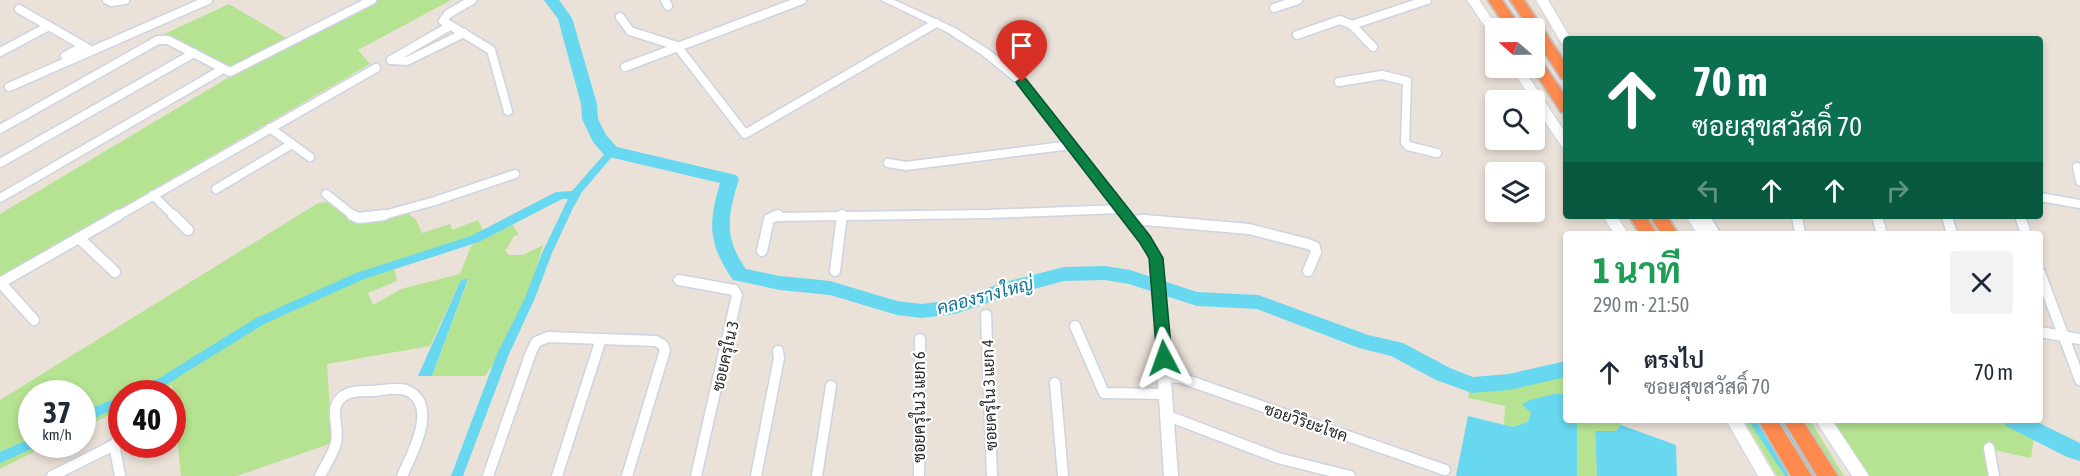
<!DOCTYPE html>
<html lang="th">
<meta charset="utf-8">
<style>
body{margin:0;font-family:"Asap Condensed",Sarabun,sans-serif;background:#f2f2f3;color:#1f2937;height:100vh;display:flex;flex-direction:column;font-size:22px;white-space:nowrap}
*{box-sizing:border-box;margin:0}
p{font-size:20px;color:#747a83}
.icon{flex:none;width:33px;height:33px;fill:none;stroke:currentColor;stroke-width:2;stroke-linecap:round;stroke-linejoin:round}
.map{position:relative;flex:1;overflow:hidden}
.details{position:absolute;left:1563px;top:231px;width:480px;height:192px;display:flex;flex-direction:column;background:#fff;border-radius:6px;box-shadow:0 3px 9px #0003}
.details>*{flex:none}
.banner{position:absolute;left:1563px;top:36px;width:480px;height:183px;border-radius:6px;box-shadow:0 3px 9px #0003;background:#0b6e4f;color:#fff;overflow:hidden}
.needle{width:39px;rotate:290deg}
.controls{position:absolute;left:1485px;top:18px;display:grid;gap:12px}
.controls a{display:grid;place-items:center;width:60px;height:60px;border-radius:6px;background:#fff;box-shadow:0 3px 9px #0003;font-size:30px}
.speed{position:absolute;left:18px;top:380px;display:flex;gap:12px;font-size:30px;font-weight:700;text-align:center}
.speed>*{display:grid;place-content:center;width:78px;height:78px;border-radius:50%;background:#fff;box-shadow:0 3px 9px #0003;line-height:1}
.speed small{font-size:15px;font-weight:400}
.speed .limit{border:9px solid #d22;background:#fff;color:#111}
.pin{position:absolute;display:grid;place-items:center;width:51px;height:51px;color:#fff;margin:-62px -26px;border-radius:50% 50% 50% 0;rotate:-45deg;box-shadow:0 0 6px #0007}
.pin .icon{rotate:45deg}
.me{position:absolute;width:66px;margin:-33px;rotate:356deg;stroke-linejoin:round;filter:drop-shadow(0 0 4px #0008)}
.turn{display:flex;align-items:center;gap:21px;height:126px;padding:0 30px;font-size:27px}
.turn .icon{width:78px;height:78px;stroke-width:2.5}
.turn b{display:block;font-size:42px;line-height:51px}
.lanes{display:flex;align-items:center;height:57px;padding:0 30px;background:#0003;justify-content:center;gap:30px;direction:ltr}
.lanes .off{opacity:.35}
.round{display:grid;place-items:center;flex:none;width:63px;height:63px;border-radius:6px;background:#f2f2f3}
.headline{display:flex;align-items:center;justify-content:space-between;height:102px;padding:0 30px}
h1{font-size:36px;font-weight:700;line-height:45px;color:#1e9e55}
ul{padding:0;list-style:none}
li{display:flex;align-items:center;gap:18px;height:78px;padding:0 30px}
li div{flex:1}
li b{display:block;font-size:22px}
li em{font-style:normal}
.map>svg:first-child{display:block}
</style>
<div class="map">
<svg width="2080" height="476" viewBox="0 0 2080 476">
<rect width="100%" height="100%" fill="#eae1d8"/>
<!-- green -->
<g fill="#b5e392">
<path d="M377,0H451L358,50L370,64L0,278V214L231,76Z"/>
<path d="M229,4L288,39L237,67L224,68L172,37L162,35Z"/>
<path d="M327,202L347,216L406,212L416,220L422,233L450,224L452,230L478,220L485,235L462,245L394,267L397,281L368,293L373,305L401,289L460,274L471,246L509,226L513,225L519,235L514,236L505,251L509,255H523L543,245L527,300L515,318L498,357L485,376H432L468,280H461L430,346L327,364L332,443L237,476H181L172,385L154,393H122L121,409L83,428L82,393H32V444H50L0,469V400L318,203Z"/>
<path d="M1566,374V394L1530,400L1523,404L1532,413L1528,422L1513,427L1504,425L1505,406L1468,398L1470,387L1496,385Z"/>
<path d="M1577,420H1622L1621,425L1616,431H1595L1597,476H1577Z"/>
<path d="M1744,420H1810L1844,476H1777Z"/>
<path d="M1829,420H2001L2034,438L2031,458L1998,451L1985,454L1990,476H1865Z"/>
</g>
<!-- water -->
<g fill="#68d8f0">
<path d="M468,279L432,376H418L461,280Z"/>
<path d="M1554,394H1566V420H1577V476H1456L1468,416L1513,427L1528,422L1531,413L1522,404L1530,400Z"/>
<path d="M1748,420H1804L1838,476H1785Z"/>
<path d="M1621,425L1676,445L1677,476H1597L1595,431H1616Z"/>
</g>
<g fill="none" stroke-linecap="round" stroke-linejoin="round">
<!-- canal -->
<g fill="#68d8f0" fill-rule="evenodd">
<path d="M611,149L616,152L582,192L573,208L552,253L535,298L509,354L463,476H451L497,354L525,298L542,253L568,199H562L479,242L364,279L264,324L164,386L150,393H133L135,390L156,380L256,318L356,273L471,236L556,192L572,191L608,150Z"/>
<path d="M122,396V406L82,423V412Z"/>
<path d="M32,438V444H38L36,447L0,463V452Z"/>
</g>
<!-- river -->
<g fill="#68d8f0" fill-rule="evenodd">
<path d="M544,0H559L572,18L597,104L598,119L606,135L617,147L736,175L739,179C728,215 723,237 746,269L780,276L830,281L897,301L922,304L954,300L1005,282L1064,267L1105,266L1130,270L1197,292L1258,295L1368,335L1403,343L1450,368L1473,377L1509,374L1566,361V377L1509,390L1472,393L1436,380L1391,356L1359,348L1257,309L1197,306L1129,284L1105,280L1064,281L1008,296L955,314L922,318L897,315L830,295L780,290L733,280C708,244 708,224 720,183L605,156L593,142L582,119L581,104L558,19Z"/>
<path d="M2003,420H2033L2080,443V461L2067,457L2006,426Z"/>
</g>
<defs>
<g id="minor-far1">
<path d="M107,0L111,2L125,0"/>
<path d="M472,0L448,14L443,21L491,50L508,111"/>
<path d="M665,0L668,6"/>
<path d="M1274,8L1298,0"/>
<path d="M19,9L87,48"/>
<path d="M620,17L630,31L677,46L745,134L936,23"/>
<path d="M1352,25L1427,0"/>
<path d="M1297,35L1340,20L1352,25L1373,47"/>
<path d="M0,52L49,26"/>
<path d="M65,56L84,46"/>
<path d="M391,60L407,61L464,33"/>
<path d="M391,60L450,26"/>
<path d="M625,67L802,0"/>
<path d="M1339,82L1382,75L1407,81L1405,142L1408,146L1437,153"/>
<path d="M9,87L208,0"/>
<path d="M270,128L310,157"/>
<path d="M0,129L158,40H168L230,72L372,0"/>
<path d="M0,163L194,53"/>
<path d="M888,163L906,166L1071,145"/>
<path d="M2077,167L2080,181"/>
<path d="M216,189L292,144"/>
<path d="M326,194L355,217"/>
<path d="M153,195L175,217"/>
<path d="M2040,197L2080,204"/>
<path d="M0,198L223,69"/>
<path d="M116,217L376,68"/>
<path d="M377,217L435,201L515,174"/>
<path d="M774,217L988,214L1121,209"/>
<path d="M842,217V214"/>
</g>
<g id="minor">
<path d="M173,215L188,230"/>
<path d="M352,215L359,218L384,215"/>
<path d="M1704,216L1715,234"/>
<path d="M1797,216L1800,234"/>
<path d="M1877,216L1882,234"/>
<path d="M1947,216L1952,234"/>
<path d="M2020,216L2026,234"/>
<path d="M1130,221L1145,220L1249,229L1308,244L1315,247L1316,252L1308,271"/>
<path d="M79,238L115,272"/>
<path d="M762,251L769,219L778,215"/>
<path d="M835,271L842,215"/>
<path d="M2040,273L2080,380"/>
<path d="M679,280L734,290L737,295L696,476"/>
<path d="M0,283L119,215"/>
<path d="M1,283L34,320"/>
<path d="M986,315L992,476"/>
<path d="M1075,326L1104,393L1167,394"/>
<path d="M2040,332L2080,339"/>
<path d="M1166,377L1181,378L1445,470"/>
<path d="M1055,383L1063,476"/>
<path d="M1168,416L1278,458L1350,476"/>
<path d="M114,444L120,476"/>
<path d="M1989,448L1994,476"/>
<path d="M52,476L122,441"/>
<path d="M320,476C325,466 333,454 336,443C340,429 329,410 340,399C348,390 362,391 374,391C383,390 398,387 406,390C440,404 412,454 402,476"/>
<path d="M488,476L530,355L536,342L548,337L656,341L663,345L665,350L627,476"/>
<path d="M557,476L601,339"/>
<path d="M756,476L779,358L778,351"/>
<path d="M817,476L831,386"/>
<path d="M919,476L920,339"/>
</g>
<path id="tertiary" d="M881,0H894L955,28L989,50L1026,80L1149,236L1162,258L1178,476H1164L1150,258L1141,242L1018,84L981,54L947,32Z"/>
<g id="secondary">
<path d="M1467,0H1479L1498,28H1496V37H1492Z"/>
<path d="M1536,0H1548L1571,39H1566V45L1562,44Z"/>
<path d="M1511,68H1523L1566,134V148L1562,147L1534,105V100H1532Z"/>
<path d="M1603,216H1617L1628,234H1614Z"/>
<path d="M1686,216H1700L1711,234H1697Z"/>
<path d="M1726,420H1742L1775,476H1758Z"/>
<path d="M1815,420H1832L1869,476H1852Z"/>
</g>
<g id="motorway">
<path d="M1488,0H1502L1521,28H1507Z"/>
<path d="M1510,0H1524L1566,64V80L1561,78L1534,37V28H1529Z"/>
<path d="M1534,56L1539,57L1566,97V113L1561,112L1532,68H1534Z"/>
<path d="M1629,216H1646L1657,234H1640Z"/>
<path d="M1650,216H1667L1678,234H1661Z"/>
<path d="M1758,420H1777L1812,476H1791Z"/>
<path d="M1783,420H1802L1838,476H1817Z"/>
</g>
</defs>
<!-- minor-far1 casing -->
<use href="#minor-far1" stroke="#cdd3e1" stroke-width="11"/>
<!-- minor casing -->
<use href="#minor" stroke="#cdd3e1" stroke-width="13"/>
<!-- tertiary casing -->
<use href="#tertiary" stroke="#cdd3e1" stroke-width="3"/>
<!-- secondary casing -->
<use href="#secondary" stroke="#cdd3e1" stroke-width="2"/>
<!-- motorway casing -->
<use href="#motorway" stroke="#c3c3c3" stroke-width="4"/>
<!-- minor-far1 -->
<use href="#minor-far1" stroke="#fff" stroke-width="8"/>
<!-- minor -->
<use href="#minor" stroke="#fff" stroke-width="10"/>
<!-- tertiary -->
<use href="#tertiary" fill="#fff" fill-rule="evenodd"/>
<!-- secondary -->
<use href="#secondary" fill="#fff" fill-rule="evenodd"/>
<!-- motorway -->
<use href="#motorway" fill="#ff8a4e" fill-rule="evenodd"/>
</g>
<!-- route -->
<path fill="#0b8043" stroke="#07532c" stroke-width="1.5" d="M1022,78L1026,79L1150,236L1163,258L1172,358L1170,363H1159L1157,358L1149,258L1140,243L1018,85L1016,82Z"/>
<g text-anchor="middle" stroke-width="4.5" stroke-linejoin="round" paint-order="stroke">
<!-- street labels -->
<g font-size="16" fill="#272727" stroke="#fff">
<text transform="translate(725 356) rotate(-77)" y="6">ซอยครุใน 3</text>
<text transform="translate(989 395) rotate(-92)" y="6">ซอยครุใน 3 แยก 4</text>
<text transform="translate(919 407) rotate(-90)" y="6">ซอยครุใน 3 แยก 6</text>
<text transform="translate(1306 422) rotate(19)" y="6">ซอยวิริยะโชค</text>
</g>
<!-- water labels -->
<g font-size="18" font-style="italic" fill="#0b7497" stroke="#fff">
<text transform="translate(985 296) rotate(-15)" y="6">คลองรางใหญ่</text>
</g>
</g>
</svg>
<div class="controls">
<a><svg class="needle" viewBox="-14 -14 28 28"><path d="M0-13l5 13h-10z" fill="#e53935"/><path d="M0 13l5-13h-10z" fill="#747a83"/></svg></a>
<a><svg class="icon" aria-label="search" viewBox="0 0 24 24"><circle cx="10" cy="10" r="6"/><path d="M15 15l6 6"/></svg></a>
<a><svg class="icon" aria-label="layers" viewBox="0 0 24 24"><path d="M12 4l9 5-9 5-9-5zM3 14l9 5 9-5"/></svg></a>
</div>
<div class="speed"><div>37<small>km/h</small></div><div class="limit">40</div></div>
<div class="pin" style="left:1022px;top:82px;background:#d93025"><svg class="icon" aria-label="arrive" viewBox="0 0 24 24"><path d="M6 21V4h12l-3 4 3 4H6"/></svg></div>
<svg class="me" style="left:1164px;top:358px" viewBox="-20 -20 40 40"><path d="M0-17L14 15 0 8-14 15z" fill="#0b8043" stroke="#fff" stroke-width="4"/></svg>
<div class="banner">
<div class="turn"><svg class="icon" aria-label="ahead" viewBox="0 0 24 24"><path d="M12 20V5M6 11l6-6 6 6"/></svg><div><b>70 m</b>ซอยสุขสวัสดิ์ 70</div></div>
<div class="lanes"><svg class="icon off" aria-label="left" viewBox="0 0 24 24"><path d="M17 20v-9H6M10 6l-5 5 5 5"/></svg><svg class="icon" aria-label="ahead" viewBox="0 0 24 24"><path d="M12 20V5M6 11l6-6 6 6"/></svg><svg class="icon" aria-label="ahead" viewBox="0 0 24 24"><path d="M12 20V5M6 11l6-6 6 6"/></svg><svg class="icon off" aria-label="right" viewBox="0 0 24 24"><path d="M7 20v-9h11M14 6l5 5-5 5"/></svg></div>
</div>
<section class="details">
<div class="headline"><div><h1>1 นาที</h1><p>290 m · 21:50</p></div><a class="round"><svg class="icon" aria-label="close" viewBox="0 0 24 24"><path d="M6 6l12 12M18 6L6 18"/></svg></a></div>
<ul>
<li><svg class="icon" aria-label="ahead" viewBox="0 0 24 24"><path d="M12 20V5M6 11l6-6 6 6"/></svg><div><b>ตรงไป</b><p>ซอยสุขสวัสดิ์ 70</p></div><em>70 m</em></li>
</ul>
</section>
</div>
